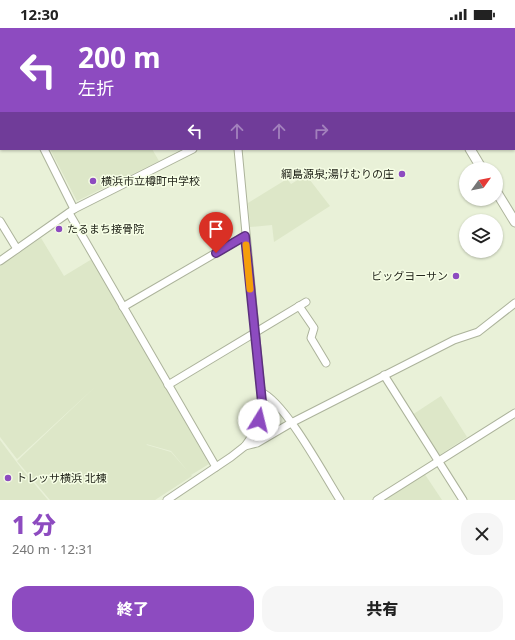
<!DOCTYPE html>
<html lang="ja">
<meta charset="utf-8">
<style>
body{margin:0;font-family:"Noto Sans","Noto Sans JP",sans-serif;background:#f6f6f6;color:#222;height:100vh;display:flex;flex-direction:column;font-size:15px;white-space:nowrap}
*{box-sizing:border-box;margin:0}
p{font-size:13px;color:#767676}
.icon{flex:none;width:22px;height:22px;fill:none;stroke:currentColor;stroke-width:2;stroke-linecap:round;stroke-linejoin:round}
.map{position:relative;height:472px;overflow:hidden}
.details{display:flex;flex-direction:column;background:#fff;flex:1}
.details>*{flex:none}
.hud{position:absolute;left:0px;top:0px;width:515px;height:122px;box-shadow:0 1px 3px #0004;background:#8d4bc0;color:#fff;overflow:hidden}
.needle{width:26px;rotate:57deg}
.tools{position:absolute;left:459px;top:134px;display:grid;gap:8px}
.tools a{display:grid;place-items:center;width:44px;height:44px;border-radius:50%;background:#fff;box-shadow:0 1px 3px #0004;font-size:20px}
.pin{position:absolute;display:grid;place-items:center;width:34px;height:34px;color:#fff;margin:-41px -17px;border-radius:50% 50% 50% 0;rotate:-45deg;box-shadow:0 0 4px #0007}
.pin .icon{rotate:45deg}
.me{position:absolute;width:44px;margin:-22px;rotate:9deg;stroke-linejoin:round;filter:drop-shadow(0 0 3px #0008)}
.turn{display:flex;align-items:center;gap:14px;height:84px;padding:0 12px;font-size:18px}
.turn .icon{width:52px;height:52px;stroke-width:2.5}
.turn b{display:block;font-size:28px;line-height:34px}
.lanes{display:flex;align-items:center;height:38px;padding:0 12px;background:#0003;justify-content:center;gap:20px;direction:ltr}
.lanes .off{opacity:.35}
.round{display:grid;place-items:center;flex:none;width:42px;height:42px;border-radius:16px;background:#f6f6f6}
.head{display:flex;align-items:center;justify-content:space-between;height:68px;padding:0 12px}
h1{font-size:24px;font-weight:800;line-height:30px;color:#8d4bc0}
.button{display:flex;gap:8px;margin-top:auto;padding:8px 12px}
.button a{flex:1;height:46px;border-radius:16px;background:#8d4bc0;color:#fff;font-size:16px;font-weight:800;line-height:46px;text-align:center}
.button a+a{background:#f6f6f6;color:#222}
.status{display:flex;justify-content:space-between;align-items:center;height:28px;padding:0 20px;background:#fff;direction:ltr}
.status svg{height:11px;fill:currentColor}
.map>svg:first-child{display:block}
</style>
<div class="status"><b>12:30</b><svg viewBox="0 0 49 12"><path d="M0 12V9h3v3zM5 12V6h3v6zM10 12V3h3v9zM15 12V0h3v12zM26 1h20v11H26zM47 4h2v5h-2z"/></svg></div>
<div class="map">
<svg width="515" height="472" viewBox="0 0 515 472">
<rect width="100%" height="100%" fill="#e9f1d8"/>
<!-- built -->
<g fill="#dde7c8">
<path d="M50,121H152L159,133L77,173Z"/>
<path d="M306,147L330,178L274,214L272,197L250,199L248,175L287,151L291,156Z"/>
<path d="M41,210L64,248L92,231L209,436L191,447L171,423L146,416L138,405L147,417L171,424L192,448L155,472H50L17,433L95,359L17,431L0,409V236L14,226H17Z"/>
<path d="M441,368L467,409L438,428L412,387Z"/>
<path d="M0,412L21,440L48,472H0Z"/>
<path d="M424,445L442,472H385L384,471Z"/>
</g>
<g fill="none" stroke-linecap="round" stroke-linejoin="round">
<defs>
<g id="minor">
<path d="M106,0L107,1"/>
<path d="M217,0L218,1"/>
<path d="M293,0L294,1"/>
<path d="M81,1L83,0"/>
<path d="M184,1L186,0"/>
<path d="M445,1L447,0"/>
<path d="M0,15L1,18"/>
<path d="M44,121L74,181"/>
<path d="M69,185L216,439"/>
<path d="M0,193L17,221"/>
<path d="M0,233L74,181L193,121"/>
<path d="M299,278L314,300L311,310L326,335"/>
<path d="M123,279L245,208"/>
<path d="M384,347L463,472"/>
<path d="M168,357L306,274"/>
<path d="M261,364C286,375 324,447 340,472"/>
<path d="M245,418L257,415L291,395L454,312L478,304L515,275"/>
<path d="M167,472L231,429L245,418L252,408L259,392L262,374L238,121"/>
<path d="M377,472L515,385"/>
</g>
<g id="major">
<path d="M394,0L395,1"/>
<path d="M470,121L482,141"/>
<path d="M496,163L515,194"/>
</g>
</defs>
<!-- minor casing -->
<use href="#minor" stroke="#acb39b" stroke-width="9"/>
<!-- major casing -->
<use href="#major" stroke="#acb39b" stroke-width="11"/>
<!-- minor -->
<use href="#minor" stroke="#fff" stroke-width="7"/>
<!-- major -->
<use href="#major" stroke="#fff" stroke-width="9"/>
</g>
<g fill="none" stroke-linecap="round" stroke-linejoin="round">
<defs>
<path id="route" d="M216,225L245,208L262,374L259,392"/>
</defs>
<!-- route casing -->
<use href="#route" stroke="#5c317d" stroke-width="10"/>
<!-- route -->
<use href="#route" stroke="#8d4bc0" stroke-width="7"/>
<!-- slow -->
<path stroke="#f59e0b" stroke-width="7" d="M246,217L250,261"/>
</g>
<!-- markers -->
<g fill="#8d4bc0" stroke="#f6fee5" stroke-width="1.5">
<circle cx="402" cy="146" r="4"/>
<circle cx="93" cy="153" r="4"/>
<circle cx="59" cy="201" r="4"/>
<circle cx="456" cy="248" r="4"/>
<circle cx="8" cy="450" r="4"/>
</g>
<g text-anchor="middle" stroke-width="3" stroke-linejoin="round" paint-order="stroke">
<!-- poi labels -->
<g font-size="11" fill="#24271d" stroke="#f6fee5" text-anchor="start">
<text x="394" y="150" text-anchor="end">綱島源泉;湯けむりの庄</text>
<text x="101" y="157">横浜市立樽町中学校</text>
<text x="67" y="205">たるまち接骨院</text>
<text x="448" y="252" text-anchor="end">ビッグヨーサン</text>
<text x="16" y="454">トレッサ横浜 北棟</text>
</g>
</g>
</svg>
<div class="tools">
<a><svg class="needle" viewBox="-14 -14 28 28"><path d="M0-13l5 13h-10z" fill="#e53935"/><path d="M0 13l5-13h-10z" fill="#767676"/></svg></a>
<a><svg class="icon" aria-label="layers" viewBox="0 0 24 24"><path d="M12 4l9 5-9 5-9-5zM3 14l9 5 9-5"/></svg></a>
</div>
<div class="pin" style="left:216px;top:225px;background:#d93025"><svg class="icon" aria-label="arrive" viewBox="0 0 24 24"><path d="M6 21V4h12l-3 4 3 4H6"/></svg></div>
<svg class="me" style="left:259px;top:392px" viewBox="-20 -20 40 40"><circle r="19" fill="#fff"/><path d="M0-13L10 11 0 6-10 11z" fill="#8d4bc0"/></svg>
<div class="hud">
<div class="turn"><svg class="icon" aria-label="left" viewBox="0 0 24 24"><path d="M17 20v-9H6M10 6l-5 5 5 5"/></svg><div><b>200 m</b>左折</div></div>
<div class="lanes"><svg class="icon" aria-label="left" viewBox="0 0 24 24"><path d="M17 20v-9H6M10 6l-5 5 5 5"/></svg><svg class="icon off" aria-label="ahead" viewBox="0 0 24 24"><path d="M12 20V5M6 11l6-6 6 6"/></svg><svg class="icon off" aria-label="ahead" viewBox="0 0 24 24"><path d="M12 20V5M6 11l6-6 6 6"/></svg><svg class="icon off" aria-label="right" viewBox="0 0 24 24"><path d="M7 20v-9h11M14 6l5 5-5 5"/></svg></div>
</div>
</div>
<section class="details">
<div class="head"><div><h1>1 分</h1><p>240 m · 12:31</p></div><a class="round"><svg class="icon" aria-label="close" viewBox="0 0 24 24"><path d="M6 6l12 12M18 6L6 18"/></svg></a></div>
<div class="button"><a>終了</a><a>共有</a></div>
</section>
